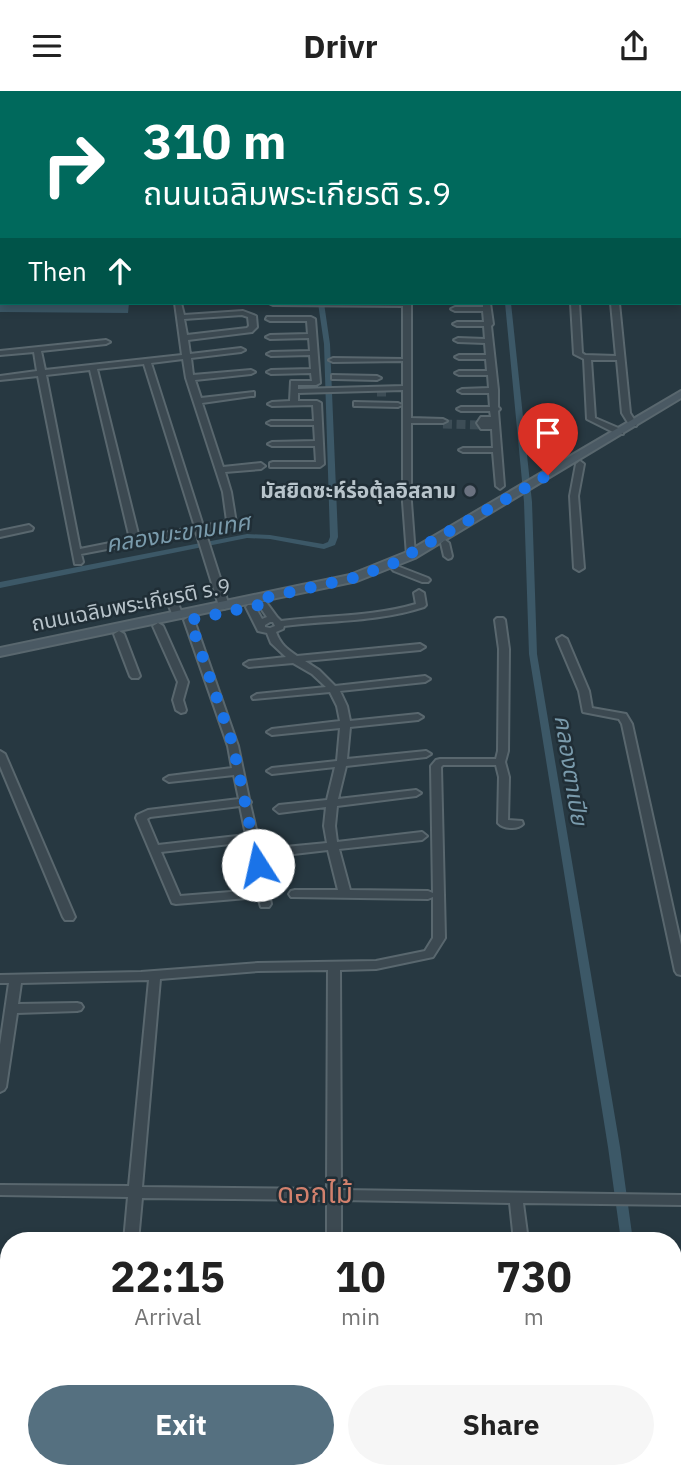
<!DOCTYPE html>
<meta charset="utf-8">
<style>
body{margin:0;font-family:"IBM Plex Sans","Noto Sans Thai",sans-serif;background:#f6f6f6;color:#222;height:100vh;display:flex;flex-direction:column;font-size:26px;white-space:nowrap}
*{box-sizing:border-box;margin:0}
p{font-size:23px;color:#767676}
.icon{flex:none;width:38px;height:38px;fill:none;stroke:currentColor;stroke-width:2;stroke-linecap:round;stroke-linejoin:round}
.map{position:relative;flex:1;overflow:hidden}
.side{position:absolute;left:0px;top:1141px;width:682px;height:247px;display:flex;flex-direction:column;background:#fff;border-radius:28px 28px 0 0;box-shadow:0 4px 10px #0003}
.side>*{flex:none}
.banner{position:absolute;left:0px;top:0px;width:682px;height:214px;box-shadow:0 4px 10px #0003;background:#00695c;color:#fff;overflow:hidden}
.pin{position:absolute;display:grid;place-items:center;width:60px;height:60px;color:#fff;margin:-72px -30px;border-radius:50% 50% 50% 0;rotate:-45deg;box-shadow:0 0 7px #0007}
.pin .icon{rotate:45deg}
.me{position:absolute;width:77px;margin:-38px;rotate:350deg;stroke-linejoin:round;filter:drop-shadow(0 0 5px #0008)}
.turn{display:flex;align-items:center;gap:24px;height:147px;padding:0 28px;font-size:32px}
.turn .icon{width:91px;height:91px;stroke-width:2.5}
.turn b{display:block;font-size:49px;line-height:60px}
.then{display:flex;align-items:center;height:66px;padding:0 28px;background:#0003;gap:14px;font-size:26px}
.eta{display:flex;justify-content:space-evenly;align-items:center;height:119px;text-align:center}
.eta b{font-size:42px;font-weight:700;line-height:49px}
.button{display:flex;gap:14px;margin-top:auto;padding:14px 28px}
.button a{flex:1;height:80px;border-radius:42px;background:#557080;color:#fff;font-size:28px;font-weight:700;line-height:80px;text-align:center}
.button a+a{background:#f6f6f6;color:#222}
header{display:flex;justify-content:space-between;align-items:center;height:91px;padding:0 28px;background:#fff;font-size:32px;font-weight:700}
.map>svg:first-child{display:block}
</style>
<header><svg class="icon" aria-label="menu" viewBox="0 0 24 24"><path d="M4 6h16M4 12h16M4 18h16"/></svg>Drivr<svg class="icon" aria-label="share" viewBox="0 0 24 24"><path d="M12 15V3M7 8l5-5 5 5M5 13v7h14v-7"/></svg></header>
<div class="map">
<svg width="681" height="1387" viewBox="0 0 681 1387">
<rect width="100%" height="100%" fill="#273841"/>
<!-- green -->
<path fill="#2a4440" d="M356,0H681V23V2Z"/>
<!-- water -->
<path fill="#3c5867" d="M0,182L2,212H129L128,222L0,221Z"/>
<g fill="none" stroke-linecap="round" stroke-linejoin="round">
<!-- canal -->
<g fill="#3c5867" fill-rule="evenodd">
<path d="M76,0H82L81,2H75Z"/>
<path d="M318,212H324L330,253L338,446L335,454L324,458L270,448L247,447L0,497V491L247,443L270,444L323,453L328,451L330,446L324,253Z"/>
<path d="M505,212H511L532,411L537,563L620,1056L633,1150H621L608,1056L529,563L524,411Z"/>
<path d="M148,1379H552L546,1387H133L135,1382Z"/>
</g>
<!-- river -->
<path fill="#3c5867" fill-rule="evenodd" d="M0,20L2,21V27L0,26Z"/>
<!-- minor-tunnel -->
<g stroke="#3d4d56" stroke-width="9" stroke-dasharray="9 4.5" stroke-linecap="butt">
<path d="M377,301H389"/>
<path d="M443,333L480,334"/>
</g>
<defs>
<g id="minor">
<path d="M100,0H106L105,2H99Z"/>
<path d="M340,0H366L372,2H343Z"/>
<path d="M661,0H681V3L664,2Z"/>
<rect x="0" y="102" width="2" height="4"/>
<rect x="0" y="117" width="2" height="4"/>
<rect x="0" y="179" width="2" height="4"/>
<path d="M175,212H181L184,224L243,220L256,225L257,236L252,241L188,249L190,263L241,257L245,259L241,261L191,267L193,284L251,279L255,281L251,283L195,289L201,307L254,301V305H251L202,312L223,376L261,372L265,375L261,378L225,381L231,401L236,432L232,435L205,440L229,515L224,518L219,515L196,441L81,463L83,471L81,473H75L38,285L0,289V285L37,280L34,261L0,264V260L106,249L110,251L106,253L41,260L45,279L182,264ZM242,224L248,226L249,235L247,237L187,244L184,228ZM183,268L186,287L223,401L227,430L203,435L151,272ZM144,273L195,436L139,447L97,278ZM90,279L130,448L80,458L46,284Z"/>
<path d="M269,212H411V327L443,328L447,330L443,332H411V411L415,464L414,466L411,467L407,464L403,411V299L298,302V310H317L321,312L324,373L320,376H270V372L273,371H316L315,355H272L268,353L272,351L315,350L314,334H271L267,332L271,330H314L313,314L272,315L268,313L272,311L290,310L291,290H312L311,282L271,283L267,281L271,279L311,278L310,264L271,265L267,263L271,261L310,260L309,247L270,248L266,246L270,244L308,243L307,230H270L266,228L267,226H311L315,228L320,292L316,294H298V298L403,295V270L333,271L329,269L333,267L403,268V215L273,214Z"/>
<path d="M483,212H490L493,233L491,235L498,299V316L500,318L498,320L504,395L500,398L496,395L493,361H463L459,359L463,357H493L492,338H481L477,332L481,326H491L490,320H461L457,318L461,316H490L489,302H462L458,300L462,298L489,297L488,284H459L455,282L459,280H487L486,268H459L455,266L459,264H486L485,252L458,251L454,249L458,247L485,248L484,235H457L453,233L457,231H484L483,220H455L451,218L455,216H483Z"/>
<path d="M571,212H579L582,262L585,264L616,265L611,212H619L630,322L637,333L636,335H630L622,322L617,269H591L595,327L623,339V343H617L587,328L584,268L574,263Z"/>
<path d="M332,284L377,285L381,287L377,289L335,288H332Z"/>
<path d="M354,311L398,312L402,314L398,316L357,315H354Z"/>
<path d="M580,370L584,373L578,405L584,477L579,480L574,477L570,405L576,373Z"/>
<path d="M29,434L33,437L32,439L0,446V440Z"/>
<path d="M445,449L449,452L452,465L451,467L448,468L444,465L441,452Z"/>
<path d="M397,475L428,487L430,489L428,491H422L394,480L392,478Z"/>
<path d="M419,499L424,502L426,514L424,516C378,531 332,529 284,535L283,538L276,541C280,553 287,558 297,565L420,553L425,556L420,559L305,570L319,579L335,595L425,585L430,588L425,591L340,600L347,615L350,630L418,623L423,626L418,629L350,636L347,668L426,660L431,663L426,666L346,675L338,708L416,699L421,702L416,705L337,715L335,735L337,751L422,741L427,745L422,749L339,758L350,799L428,800L433,802L431,675L436,669L440,668H496L498,660L499,558L495,529L497,527H503L505,529L509,558L508,660L505,671L509,686L508,729L522,730L523,733C518,739 503,738 498,732L499,686L496,674H443L441,676L445,847L433,866L376,878L340,879L341,1099L681,1104V1114L523,1112L528,1150H514L510,1112L341,1109V1150H327V1109L142,1107L138,1150H124L128,1106L0,1104V1094L129,1095L149,889L21,892L18,913L77,912L81,913L83,916L81,919L77,920L17,922L6,996L4,999L0,1001V954L9,892H0V884L141,881L258,872L376,870L425,860L433,847V806L428,808L291,806L289,803L291,800L295,799H338L328,759L285,764L280,760L285,756L327,752L324,735L326,716L279,722L274,718L279,714L327,709L335,676L272,683L267,680L272,677L337,670L340,637L272,644L267,641L272,638L340,630L337,615L330,601L253,608L252,606L257,603L326,596L312,583L293,572L249,576L244,573L249,570L286,566L271,552L267,542L258,540L246,516L248,514H254L262,528L267,526L258,513L260,511H266L277,526L281,530C326,524 372,526 416,513L414,502ZM270,531H273L275,535L270,537L265,536V534ZM328,879L327,1098L142,1096L160,888L258,880Z"/>
<path d="M170,502L175,505L183,525L181,527H175L173,525L165,505Z"/>
<path d="M189,526L194,529L238,655L249,708L251,711L250,713L258,747L271,813L269,816H261L258,806L176,813L172,812L136,727L137,724L148,719L239,708L234,684L169,691L164,688L169,685L232,677L228,655L184,529ZM240,715L246,744L158,754L147,728L150,726ZM247,751L256,799L180,805L161,761Z"/>
<path d="M158,532L163,535L188,591L183,609L186,619L185,621L181,622L176,619L173,609L178,591L153,535Z"/>
<path d="M119,540L124,543L140,585L138,587H132L130,585L114,543Z"/>
<path d="M562,545L567,548L589,600L592,617L626,623L632,633L681,854V884L677,883L675,880L622,633L619,628L583,621L579,600L557,548Z"/>
<path d="M0,660L5,663L75,826L73,829H65L63,826L0,675Z"/>
<path d="M86,1379H119L121,1382L118,1387H72L75,1382Z"/>
<rect x="327" y="1379" width="16" height="8"/>
<rect x="541" y="1379" width="16" height="8"/>
</g>
<path id="secondary" d="M681,300V307L415,467L357,490L0,565V557L350,484L407,461Z"/>
</defs>
<!-- minor casing -->
<use href="#minor" stroke="#59676e" stroke-width="4"/>
<!-- secondary casing -->
<use href="#secondary" stroke="#59676e" stroke-width="4"/>
<!-- minor -->
<use href="#minor" fill="#3c4951" fill-rule="evenodd"/>
<!-- secondary -->
<use href="#secondary" fill="#4a5963" fill-rule="evenodd"/>
</g>
<g fill="none" stroke-linecap="round" stroke-linejoin="round">
<!-- route -->
<path stroke="#1a73e8" stroke-width="12" stroke-dasharray="0 21.6" d="M258,774L233,654L190,529L263,513L259,508L353,487L392,473L548,384"/>
</g>
<!-- markers -->
<circle fill="#6b7280" stroke="#202e36" stroke-width="2.5" cx="470" cy="400" r="7"/>
<g text-anchor="middle" stroke-width="5" stroke-linejoin="round" paint-order="stroke">
<!-- poi labels -->
<g font-size="21" font-weight="bold" fill="#b8c4cb" stroke="#202e36" text-anchor="end">
<text x="456" y="407">มัสยิดซะห์ร่อตุ้ลอิสลาม</text>
</g>
<!-- street labels -->
<g font-size="21" fill="#b8c4cb" stroke="#202e36">
<text transform="translate(131 514) rotate(-11)" y="7">ถนนเฉลิมพระเกียรติ ร.9</text>
</g>
<!-- water labels -->
<g font-size="23" font-style="italic" fill="#7a9bac" stroke="#202e36">
<text transform="translate(178 442) rotate(-9)" y="8">คลองมะขามเทศ</text>
<text transform="translate(571 679) rotate(81)" y="8">คลองตาเปีย</text>
</g>
<!-- near-quarter labels -->
<g font-size="28" fill="#d2816d" stroke="#202e36">
<text x="315" y="1112">ดอกไม้</text>
</g>
</g>
</svg>
<div class="pin" style="left:548px;top:384px;background:#d93025"><svg class="icon" aria-label="arrive" viewBox="0 0 24 24"><path d="M6 21V4h12l-3 4 3 4H6"/></svg></div>
<svg class="me" style="left:258px;top:774px" viewBox="-20 -20 40 40"><circle r="19" fill="#fff"/><path d="M0-13L10 11 0 6-10 11z" fill="#1a73e8"/></svg>
<div class="banner">
<div class="turn"><svg class="icon" aria-label="right" viewBox="0 0 24 24"><path d="M7 20v-9h11M14 6l5 5-5 5"/></svg><div><b>310 m</b>ถนนเฉลิมพระเกียรติ ร.9</div></div>
<div class="then">Then<svg class="icon" aria-label="ahead" viewBox="0 0 24 24"><path d="M12 20V5M6 11l6-6 6 6"/></svg></div>
</div>
<section class="side">
<div class="eta">
<div><b>22:15</b><p>Arrival</p></div>
<div><b>10</b><p>min</p></div>
<div><b>730</b><p>m</p></div>
</div>
<div class="button"><a>Exit</a><a>Share</a></div>
</section>
</div>
